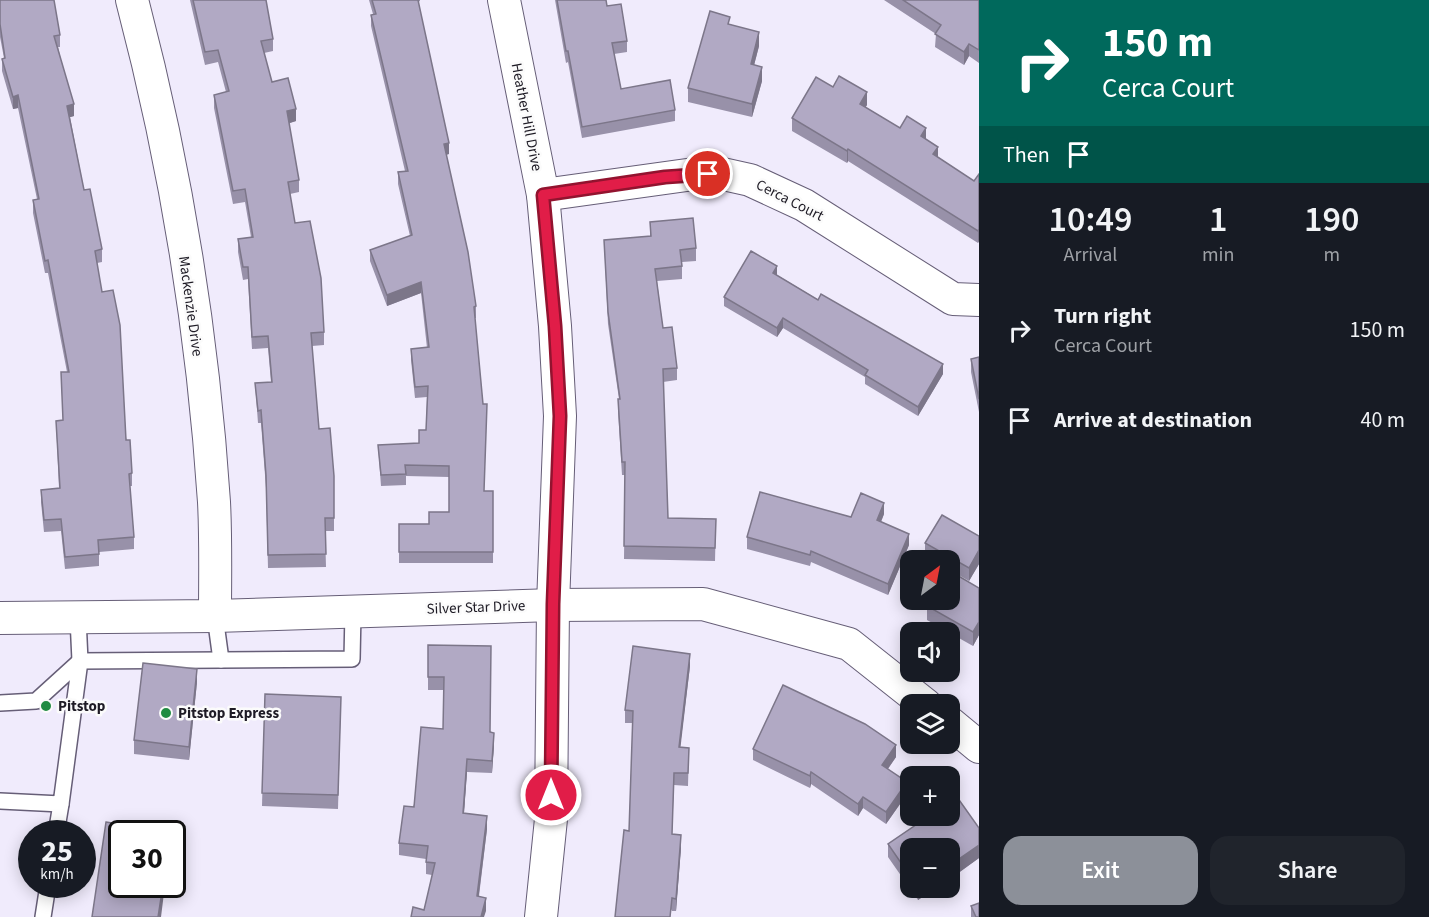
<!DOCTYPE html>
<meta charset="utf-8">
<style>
body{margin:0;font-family:"Source Sans 3",sans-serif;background:#20242c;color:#f1f3f6;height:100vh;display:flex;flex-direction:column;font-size:22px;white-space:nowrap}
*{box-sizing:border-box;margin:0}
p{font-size:20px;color:#9ea1a6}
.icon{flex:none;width:33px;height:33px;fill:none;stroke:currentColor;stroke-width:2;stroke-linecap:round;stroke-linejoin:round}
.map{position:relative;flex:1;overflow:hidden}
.details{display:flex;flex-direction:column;background:#171b24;width:450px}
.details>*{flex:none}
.guide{background:#00695c;color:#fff;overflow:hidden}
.needle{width:39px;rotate:32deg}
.fabs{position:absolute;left:900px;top:550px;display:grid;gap:12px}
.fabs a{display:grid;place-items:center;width:60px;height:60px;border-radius:12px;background:#171b24;box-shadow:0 3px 15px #0003;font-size:30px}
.speed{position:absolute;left:18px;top:820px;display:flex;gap:12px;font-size:30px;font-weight:700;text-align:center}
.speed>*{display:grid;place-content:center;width:78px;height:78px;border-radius:50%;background:#171b24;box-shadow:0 3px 15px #0003;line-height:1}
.speed small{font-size:15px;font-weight:400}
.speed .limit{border:3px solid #111;border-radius:9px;background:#fff;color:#111}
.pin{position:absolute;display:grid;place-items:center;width:51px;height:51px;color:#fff;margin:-26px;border:3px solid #fff;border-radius:50%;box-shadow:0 2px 6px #0007}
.me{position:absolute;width:66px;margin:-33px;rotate:0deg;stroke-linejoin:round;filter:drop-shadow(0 0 4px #0008)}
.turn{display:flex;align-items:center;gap:21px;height:126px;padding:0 24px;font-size:27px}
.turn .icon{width:78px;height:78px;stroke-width:2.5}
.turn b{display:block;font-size:42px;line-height:51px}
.then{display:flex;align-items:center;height:57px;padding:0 24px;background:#0003;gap:12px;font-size:22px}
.eta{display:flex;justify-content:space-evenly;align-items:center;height:102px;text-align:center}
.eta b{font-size:36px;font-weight:600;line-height:42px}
.button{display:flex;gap:12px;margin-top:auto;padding:12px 24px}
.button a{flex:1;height:69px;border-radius:18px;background:#8c9099;color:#fff;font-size:24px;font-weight:600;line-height:69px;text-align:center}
.button a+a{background:#20242c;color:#f1f3f6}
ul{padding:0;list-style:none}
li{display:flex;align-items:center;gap:18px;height:90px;padding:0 24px}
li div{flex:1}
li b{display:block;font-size:22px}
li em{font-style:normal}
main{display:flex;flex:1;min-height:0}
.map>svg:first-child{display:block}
</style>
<main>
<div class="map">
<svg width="979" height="917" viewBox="0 0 979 917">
<rect width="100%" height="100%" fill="#f0ebfc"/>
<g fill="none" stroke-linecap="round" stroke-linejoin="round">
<defs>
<g id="service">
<path d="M215,616L221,660L352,659L353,612"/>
<path d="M0,703L36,701L80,661L221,660"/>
<path d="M0,801L61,804L80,661L78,618"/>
<path d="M56,834L61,804"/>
<path d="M43,917L48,885"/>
</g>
<g id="minor">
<path d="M132,0C175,163 203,334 214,502C216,540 215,578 215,616"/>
<path d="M504,0L543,195L555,326L560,416L553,605L551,819L541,917"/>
<path d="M543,195L694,174H723L750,180L804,205L953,299L979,300"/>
<path d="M0,618L215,616L553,605L703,604L849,644L926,705"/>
<path d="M950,723L979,747"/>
</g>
</defs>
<!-- service casing -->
<use href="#service" stroke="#665e77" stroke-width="18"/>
<!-- minor casing -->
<use href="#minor" stroke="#665e77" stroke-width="34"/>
<!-- service -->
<use href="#service" stroke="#fff" stroke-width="15"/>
<!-- minor -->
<use href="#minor" stroke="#fff" stroke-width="32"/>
</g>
<!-- wall -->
<g fill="#9891a9">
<path d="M0,0L60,35V47H58L74,116L70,117L84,190L102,249V262L97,263L132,473V486H130L134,537V549L99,552V566L65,569L61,531L44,532L41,502V490L59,488L56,421L63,420L61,372H67L48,273H45L33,213V200L37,199L18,108L13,109L2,71V59L4,58L0,37Z"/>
<path d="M190,0H266L273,39V51L264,53L272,82L296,121L289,123L299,180V192L290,194L295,223L324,332V345L312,346L319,429L334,476V531H325L326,567L268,568L266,488L261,423H258L255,383L271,382L268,348L252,349L248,279L243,280L238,252V239L251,237L245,202L233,204L214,108V95L226,92L218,62L205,65Z"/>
<path d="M369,0H420V1L418,2L449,154L446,155L476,306V318H475L484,491H493V563H399V524H429L449,512V477L406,476V485L381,486L378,445L419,443L426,430L427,397L415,398L411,360V349L427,348L421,293L387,306L370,261V250L410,236L398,184V172L405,171L371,26V15L373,14Z"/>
<path d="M555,0H606L607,6L627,41V52L614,54L621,89L675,110V121L582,138L568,62L566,63Z"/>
<path d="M884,0H979V63L969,56L964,65L935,47L936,34Z"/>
<path d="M730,24L759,46L754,65L762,81L752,117L688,102V88Z"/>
<path d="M833,87L867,105L865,107L900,128L926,139L938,157L974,181L979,174V241L978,243L848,161L847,163L792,131V118Z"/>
<path d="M650,222L696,248V261L682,262V279L657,281L663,328L677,368V380L663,382L668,518L716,519L715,561L624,559L625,475H622L618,411L619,399L608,324L604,240L650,236Z"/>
<path d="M777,275L943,374L918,416L865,384V377L783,328L777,337L724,306V297Z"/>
<path d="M979,357V412L971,372V359Z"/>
<path d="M884,514L881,522L909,545L888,595L811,562L810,566L747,549V537L851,517Z"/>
<path d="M979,536V564L969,581L950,570V561H934L925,556V543Z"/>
<path d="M979,588V635L973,646L927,620V606Z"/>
<path d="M428,645L491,732L494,745L492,773L467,772L464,813L487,829L479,896L486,911L424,910L432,875L426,874V859L399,855V843L443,729L444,690H428Z"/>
<path d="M690,666L680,747L689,748L688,786L674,785L672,834L681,848L676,911H672L629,831L633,723H625V710Z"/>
<path d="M197,682L189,760L134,754V740Z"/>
<path d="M265,694L341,697L338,809L262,806Z"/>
<path d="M753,749L896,757L888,769L907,794L886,824L863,808L858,816L811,784L810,788L753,760Z"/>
<path d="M979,828V858L950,879V849H910V888H936L918,900L888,857V844Z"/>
<path d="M971,906L979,917H971Z"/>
</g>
<!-- shaded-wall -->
<g fill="#7c7689">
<path d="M759,32V46L751,77V64Z"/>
<path d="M969,44V56L964,65V52Z"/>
<path d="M762,67V81L752,117V104Z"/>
<path d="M867,92V105L860,116V104Z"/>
<path d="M18,95V108L13,109V97Z"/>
<path d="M74,104V116L67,118V106Z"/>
<path d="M296,109V121L287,124V111Z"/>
<path d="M926,128V141L921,136Z"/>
<path d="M449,143V154L444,155V144Z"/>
<path d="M938,147V159L933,154Z"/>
<path d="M848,149V161L847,163V151Z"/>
<path d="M979,229V241L978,243V231Z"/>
<path d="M777,266V275L773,282V273Z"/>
<path d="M421,282V293L387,306V295Z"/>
<path d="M783,318V328L777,337V328Z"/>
<path d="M943,364V374L918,416V407Z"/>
<path d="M884,503V514L877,531V520Z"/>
<path d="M909,534V545L888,595V584Z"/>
<path d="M979,550V564L969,581V568Z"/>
<path d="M979,622V635L973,646V632Z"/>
<path d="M690,654V666L679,760V747Z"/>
<path d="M197,669V682L189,760V747Z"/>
<path d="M494,733V745L492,773V761Z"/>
<path d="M896,745V757L882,777V765Z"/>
<path d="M467,759V772L463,826V813Z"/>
<path d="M811,772V784L810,788V776Z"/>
<path d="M907,782V794L886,824V812Z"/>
<path d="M863,797V808L858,816V804Z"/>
<path d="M487,816V829L477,909V896Z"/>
<path d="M681,835V848L676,911V899Z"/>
<path d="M979,845V858L950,879V865Z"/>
<path d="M163,885H165L161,917H158Z"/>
<path d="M918,888H936L918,900Z"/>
<path d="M486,898V911L484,917H481Z"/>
</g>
<!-- building -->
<g fill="#b1a9c4" stroke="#7c7689" stroke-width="1.5">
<path d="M0,0H54L60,35L54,36L74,104L67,106L84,190L90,189L102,249L95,251L102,292L113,290L120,325L126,440H130L132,473L129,474L134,537L98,540L99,554L65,557L61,519L44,520L41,490L60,488L56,421L63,420L61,372H69L48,260L45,261L33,200L39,199L18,95L13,97L2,59L5,58L0,24Z"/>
<path d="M193,0H266L273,39L261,41L272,82L288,78L296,109L287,111L299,180L288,182L295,223L310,221L321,278L324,332L311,333L319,429L330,428L334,476V518H325L326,554L268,555L266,475L261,410L258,411L255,383L272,382L268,336L252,337L248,267H243L238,239L253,237L245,189L233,191L214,95L229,91L218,50L205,52Z"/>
<path d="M372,0H418L449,143L444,144L468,252L476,306L474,307L483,404H487L484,491H493V552H399V524H429V512H449V466L405,465L406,474L381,475L378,445L419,443V430H426L428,386L415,387L411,349L429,347L421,282L387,295L370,250L412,235L398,172L408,171L371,15L376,14Z"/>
<path d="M557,0H606L607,6L621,4L627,41L612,43L621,89L670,80L675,110L582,127L568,51H566Z"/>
<path d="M903,0H979V50L969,44L964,52L935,34L941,25Z"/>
<path d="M710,11L730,17L728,24L759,32L751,64L762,67L752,104L688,88Z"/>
<path d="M839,76L867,92L860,104L900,128L907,116L926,128L921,136L938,147L933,154L974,181L979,174V229L978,231L848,149L847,151L792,118L816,77L833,87Z"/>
<path d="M693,218L696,248L680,250L682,266L655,269L663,328L672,327L677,368L663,369L668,518L716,519L715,548L624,546L625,462H622L618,399H620L608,312L604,240L651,236L650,222Z"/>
<path d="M751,251L777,266L773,273L818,300L821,294L943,364L918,407L865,375L868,370L783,318L777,328L724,297Z"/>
<path d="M979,357V399L971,359Z"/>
<path d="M760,492L851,517L861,493L884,503L877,520L909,534L888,584L811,551L810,555L747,537Z"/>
<path d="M942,515L979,536V550L969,568L925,543Z"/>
<path d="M950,571L979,588V622L973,632L927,606L930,600H950Z"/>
<path d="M428,645L491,646L490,732L494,733L492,761L467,759L463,813L487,816L477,896L486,898L481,917H411L413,907L424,910L435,863L426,862L428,846L399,843L404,806L414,807L421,727L443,729L444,677H428Z"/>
<path d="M633,646L690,654L679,747L689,748L688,773H674L672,834L681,835L676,899L672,898L670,917H615L624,830L629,831L633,711L625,710Z"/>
<path d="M143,663L197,669L189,747L134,740Z"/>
<path d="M783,685L865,724L896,745L882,765L907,782L886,812L863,797L858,804L811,772L810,776L753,749Z"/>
<path d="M265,694L341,697L338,795L262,793Z"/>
<path d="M957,797L979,828V845L950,865V849H910V876L888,844L929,816H950V802Z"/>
<path d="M106,822L171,833L170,834H122V885H163L158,917H92Z"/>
<path d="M979,903V917H976L971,906Z"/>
</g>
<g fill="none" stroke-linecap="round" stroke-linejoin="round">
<defs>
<path id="route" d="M551,795L553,604L560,416L555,326L543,195L665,177L708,174"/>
</defs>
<!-- route casing -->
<use href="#route" stroke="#92132f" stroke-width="15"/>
<!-- route -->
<use href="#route" stroke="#e11d48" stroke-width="10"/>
</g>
<!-- markers -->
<g fill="#208b42" stroke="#fbfbfb" stroke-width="2">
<circle cx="46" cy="706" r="6"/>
<circle cx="166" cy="713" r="6"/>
</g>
<g text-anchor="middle" stroke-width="5" stroke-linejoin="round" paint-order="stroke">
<!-- street labels -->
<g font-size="15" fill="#1e1b25" stroke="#fbfbfb">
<text transform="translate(527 117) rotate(79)" y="5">Heather Hill Drive</text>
<text transform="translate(790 200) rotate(27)" y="5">Cerca Court</text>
<text transform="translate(191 306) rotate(82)" y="5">Mackenzie Drive</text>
<text transform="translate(476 607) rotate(-2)" y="5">Silver Star Drive</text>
</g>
<!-- poi labels -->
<g font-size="15" font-weight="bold" fill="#1e1b25" stroke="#fbfbfb" text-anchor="start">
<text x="58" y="711">Pitstop</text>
<text x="178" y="718">Pitstop Express</text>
</g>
</g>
</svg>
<div class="fabs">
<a><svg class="needle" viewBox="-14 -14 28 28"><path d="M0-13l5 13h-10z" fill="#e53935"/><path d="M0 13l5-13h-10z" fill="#9ea1a6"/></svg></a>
<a><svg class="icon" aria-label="sound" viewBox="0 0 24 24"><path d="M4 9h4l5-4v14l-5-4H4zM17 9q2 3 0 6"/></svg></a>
<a><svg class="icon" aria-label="layers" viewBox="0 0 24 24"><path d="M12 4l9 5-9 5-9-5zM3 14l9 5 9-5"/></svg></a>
<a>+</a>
<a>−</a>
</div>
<div class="speed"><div>25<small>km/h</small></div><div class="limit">30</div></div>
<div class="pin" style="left:708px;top:174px;background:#d93025"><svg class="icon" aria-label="arrive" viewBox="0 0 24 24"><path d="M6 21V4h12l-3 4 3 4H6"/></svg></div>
<svg class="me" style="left:551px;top:795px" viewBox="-20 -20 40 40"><circle r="17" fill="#e11d48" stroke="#fff" stroke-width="3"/><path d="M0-11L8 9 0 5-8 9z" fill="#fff"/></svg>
</div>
<section class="details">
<div class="guide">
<div class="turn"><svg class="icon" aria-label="right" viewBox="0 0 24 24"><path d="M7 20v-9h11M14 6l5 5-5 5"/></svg><div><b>150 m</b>Cerca Court</div></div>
<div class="then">Then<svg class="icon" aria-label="arrive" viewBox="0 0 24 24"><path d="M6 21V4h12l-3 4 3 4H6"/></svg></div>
</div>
<div class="eta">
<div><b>10:49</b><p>Arrival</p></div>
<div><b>1</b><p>min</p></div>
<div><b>190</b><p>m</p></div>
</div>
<ul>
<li><svg class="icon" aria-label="right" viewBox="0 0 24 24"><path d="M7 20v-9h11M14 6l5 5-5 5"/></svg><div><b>Turn right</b><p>Cerca Court</p></div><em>150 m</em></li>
<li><svg class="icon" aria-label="arrive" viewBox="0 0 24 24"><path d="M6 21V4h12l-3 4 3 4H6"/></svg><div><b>Arrive at destination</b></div><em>40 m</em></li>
</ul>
<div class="button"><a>Exit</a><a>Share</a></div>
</section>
</main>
